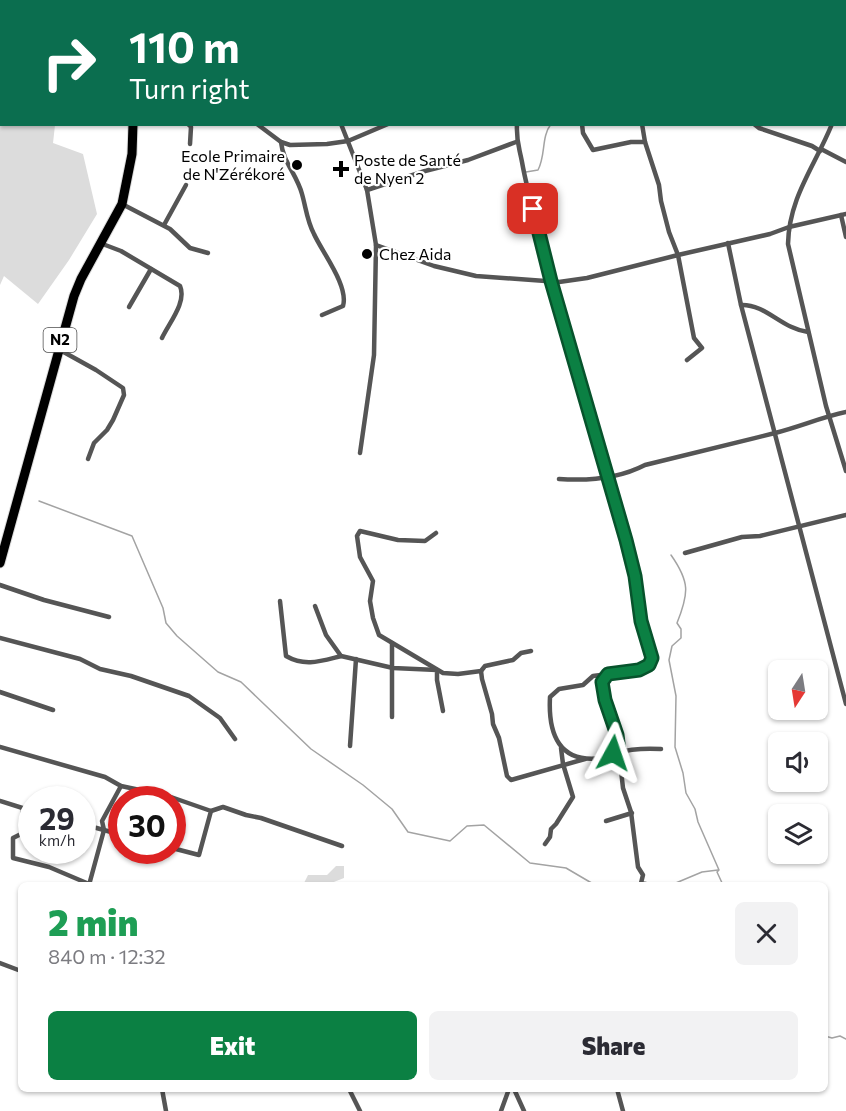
<!DOCTYPE html>
<meta charset="utf-8">
<style>
body{margin:0;font-family:Commissioner,sans-serif;background:#f2f2f3;color:#2b2b33;height:100vh;display:flex;flex-direction:column;font-size:22px;white-space:nowrap}
*{box-sizing:border-box;margin:0}
p{font-size:20px;color:#7c7c81}
.icon{flex:none;width:33px;height:33px;fill:none;stroke:currentColor;stroke-width:2;stroke-linecap:round;stroke-linejoin:round}
.map{position:relative;flex:1;overflow:hidden}
.drawer{position:absolute;left:18px;top:882px;width:810px;height:210px;display:flex;flex-direction:column;background:#fff;border-radius:9px;box-shadow:0 2px 4px #0004}
.drawer>*{flex:none}
.top-card{position:absolute;left:0px;top:0px;width:846px;height:126px;box-shadow:0 2px 4px #0004;background:#0b6e4f;color:#fff;overflow:hidden}
.needle{width:39px;rotate:192deg}
.fabs{position:absolute;left:768px;top:660px;display:grid;gap:12px}
.fabs a{display:grid;place-items:center;width:60px;height:60px;border-radius:9px;background:#fff;box-shadow:0 2px 4px #0004;font-size:30px}
.speed{position:absolute;left:18px;top:786px;display:flex;gap:12px;font-size:30px;font-weight:700;text-align:center}
.speed>*{display:grid;place-content:center;width:78px;height:78px;border-radius:50%;background:#fff;box-shadow:0 2px 4px #0004;line-height:1}
.speed small{font-size:15px;font-weight:400}
.speed .limit{border:9px solid #d22;background:#fff;color:#111}
.pin{position:absolute;display:grid;place-items:center;width:51px;height:51px;color:#fff;margin:-26px;border-radius:12px;box-shadow:0 3px 9px #0006}
.me{position:absolute;width:66px;margin:-33px;rotate:5deg;stroke-linejoin:round;filter:drop-shadow(0 0 4px #0008)}
.turn{display:flex;align-items:center;gap:21px;height:126px;padding:0 30px;font-size:27px}
.turn .icon{width:78px;height:78px;stroke-width:2.5}
.turn b{display:block;font-size:42px;line-height:51px}
.round{display:grid;place-items:center;flex:none;width:63px;height:63px;border-radius:9px;background:#f2f2f3}
.overview{display:flex;align-items:center;justify-content:space-between;height:102px;padding:0 30px}
h1{font-size:36px;font-weight:800;line-height:45px;color:#1e9e55}
.action{display:flex;gap:12px;margin-top:auto;padding:12px 30px}
.action a{flex:1;height:69px;border-radius:9px;background:#0b8043;color:#fff;font-size:24px;font-weight:800;line-height:69px;text-align:center}
.action a+a{background:#f2f2f3;color:#2b2b33}
.map>svg:first-child{display:block}
</style>
<div class="map">
<svg width="846" height="1111" viewBox="0 0 846 1111">
<rect width="100%" height="100%" fill="#fff"/>
<!-- green -->
<g fill="#dcdcdc">
<path d="M0,0H137L2,2V124L55,125L53,143L83,154L97,214L69,260L38,304L4,276L0,285Z"/>
<path d="M336,866H344V878L326,885H303L308,875H327Z"/>
</g>
<g fill="none" stroke-linecap="round" stroke-linejoin="round">
<!-- stream -->
<g stroke="#a3a3a3" stroke-width="1.5">
<path d="M534,0L535,2"/>
<path d="M844,48H846"/>
<path d="M526,172L538,170C546,155 541,137 551,124"/>
<path d="M39,501L132,536L163,608L166,623L177,636L218,672L241,682L311,749L363,785L392,809L408,832L450,841L467,826L484,825L530,863L566,868L595,885"/>
<path d="M671,555C690,582 689,593 677,623L681,629V638L672,646L669,660L676,696L675,747L683,773L686,793L695,809L698,822L719,870L717,872L723,885"/>
<path d="M671,885L702,872L718,870"/>
<path d="M825,1036L832,1038L840,1036L846,1039"/>
</g>
<defs>
<g id="highway">
<path d="M151,2L152,0"/>
<path d="M0,563L74,296L81,279L122,204L132,154L133,124"/>
</g>
</defs>
<!-- highway casing -->
<use href="#highway" stroke="#dbdbdb" stroke-width="11"/>
<!-- street -->
<g stroke="#555" stroke-width="4.5">
<path d="M178,0L184,2"/>
<path d="M276,0V2"/>
<path d="M481,0L483,2"/>
<path d="M599,0L602,2"/>
<path d="M634,0V2"/>
<path d="M58,2L61,0"/>
<path d="M390,2L394,0"/>
<path d="M529,2L530,0"/>
<path d="M671,2V0"/>
<path d="M739,2V0"/>
<path d="M797,2L798,0"/>
<path d="M844,100L846,97"/>
<path d="M188,124L191,127L190,144"/>
<path d="M257,124L281,142L290,145L327,144L348,141L388,124"/>
<path d="M341,124L367,190L376,245L374,355L360,453"/>
<path d="M517,124C516,141 519,146 522,162C529,202 543,241 551,281L626,540L635,576L641,621L651,649L652,658L649,665L639,670L608,674L601,685L617,735L623,788L631,812L638,867L643,875L641,883L650,885"/>
<path d="M582,124L583,133L593,150L631,142H645L659,185L661,201L669,232L678,255L694,338L702,348L687,360"/>
<path d="M642,124L645,142"/>
<path d="M754,124L759,128L812,146L820,151"/>
<path d="M832,124C815,166 789,197 788,244L826,406L846,471"/>
<path d="M281,142C283,162 297,175 302,194C306,208 307,221 314,234C322,252 349,286 343,306L322,315"/>
<path d="M821,149L846,162"/>
<path d="M367,190L425,171L468,160L516,142"/>
<path d="M122,204L170,229L190,248L208,253"/>
<path d="M841,215L846,237"/>
<path d="M164,225L186,185"/>
<path d="M100,243L121,251L180,286C187,302 169,323 162,338"/>
<path d="M728,243L741,305L846,704"/>
<path d="M376,245L434,266L476,276L559,282L587,278L678,255L770,234L789,227L846,214"/>
<path d="M741,305C766,304 782,329 808,332"/>
<path d="M129,307L151,269"/>
<path d="M60,350L96,370L123,388L124,395L113,420L107,430L94,443L88,459"/>
<path d="M559,479C588,481 620,478 645,465C689,454 732,444 775,433C799,427 822,417 846,412"/>
<path d="M436,533L425,541L398,540L360,531L357,536L360,557L373,581L370,601L373,618L379,635L443,673L458,674L481,671L485,666L513,660L521,653L531,651"/>
<path d="M685,553L742,537L760,536L846,515"/>
<path d="M0,585L44,600L109,617"/>
<path d="M280,601L286,656C305,667 321,661 341,656"/>
<path d="M315,606L326,635L341,656L393,668L437,670V680L443,711"/>
<path d="M0,638L80,659L100,669L131,676L189,696L220,718L235,739"/>
<path d="M481,671L482,679L492,714L493,724L499,738L507,776L511,780L585,759"/>
<path d="M608,674L593,676L583,685L559,689L550,697C548,734 559,764 602,758C607,757 611,754 615,753C630,749 646,748 661,749"/>
<path d="M0,692L53,710"/>
<path d="M392,717V643"/>
<path d="M350,746L356,659"/>
<path d="M0,747L105,777L121,786L168,796L211,811L199,855L172,848"/>
<path d="M0,801L32,811"/>
<path d="M23,809L21,834L13,838V858L49,867L89,884"/>
<path d="M211,811L223,807L246,815L261,818L342,846"/>
<path d="M606,821L632,813"/>
<path d="M82,824L122,835"/>
<path d="M545,844L550,837L551,829L556,824L573,797L563,764L561,748"/>
<path d="M89,885L104,830L102,821L121,786"/>
<path d="M0,963L21,971"/>
<path d="M162,1089L166,1111"/>
<path d="M349,1089L360,1111"/>
<path d="M514,1089L524,1111"/>
<path d="M617,1089L623,1111"/>
<path d="M501,1111L509,1089"/>
</g>
<!-- highway -->
<use href="#highway" stroke="#000" stroke-width="9"/>
</g>
<g fill="none" stroke-linecap="round" stroke-linejoin="round">
<defs>
<path id="route" d="M533,209L551,281L626,540L635,576L641,621L652,658L649,665L639,670L608,674L602,682L605,700L617,735L619,752L613,753"/>
</defs>
<!-- route casing -->
<use href="#route" stroke="#07532c" stroke-width="15"/>
<!-- route -->
<use href="#route" stroke="#0b8043" stroke-width="10"/>
</g>
<!-- markers -->
<g fill="#000" stroke="#fff" stroke-width="2">
<circle cx="297" cy="165" r="6"/>
<path d="M338 160h6v6h6v6h-6v6h-6v-6h-6v-6h6z"/>
<circle cx="367" cy="254" r="6"/>
</g>
<g text-anchor="middle" stroke-width="4.5" stroke-linejoin="round" paint-order="stroke">
<!-- shield labels -->
<rect fill="#fff" stroke="#4c4c4c" stroke-width="1.5" x="43.5" y="328" width="33" height="24" rx="4.5"/>
<g font-size="15" font-weight="bold" fill="#000">
<text x="60" y="345">N2</text>
</g>
<!-- poi labels -->
<g font-size="16" fill="#000" stroke="#fff" text-anchor="start">
<text x="285" y="162" text-anchor="end">Ecole Primaire<tspan x="285" dy="18">de N'Zérékoré</tspan></text>
<text x="354" y="166">Poste de Santé<tspan x="354" dy="18">de Nyen 2</tspan></text>
<text x="379" y="260">Chez Aida</text>
</g>
</g>
</svg>
<div class="fabs">
<a><svg class="needle" viewBox="-14 -14 28 28"><path d="M0-13l5 13h-10z" fill="#e53935"/><path d="M0 13l5-13h-10z" fill="#7c7c81"/></svg></a>
<a><svg class="icon" aria-label="sound" viewBox="0 0 24 24"><path d="M4 9h4l5-4v14l-5-4H4zM17 9q2 3 0 6"/></svg></a>
<a><svg class="icon" aria-label="layers" viewBox="0 0 24 24"><path d="M12 4l9 5-9 5-9-5zM3 14l9 5 9-5"/></svg></a>
</div>
<div class="speed"><div>29<small>km/h</small></div><div class="limit">30</div></div>
<div class="pin" style="left:533px;top:209px;background:#d93025"><svg class="icon" aria-label="arrive" viewBox="0 0 24 24"><path d="M6 21V4h12l-3 4 3 4H6"/></svg></div>
<svg class="me" style="left:613px;top:753px" viewBox="-20 -20 40 40"><path d="M0-17L14 15 0 8-14 15z" fill="#0b8043" stroke="#fff" stroke-width="4"/></svg>
<div class="top-card">
<div class="turn"><svg class="icon" aria-label="right" viewBox="0 0 24 24"><path d="M7 20v-9h11M14 6l5 5-5 5"/></svg><div><b>110 m</b>Turn right</div></div>
</div>
<section class="drawer">
<div class="overview"><div><h1>2 min</h1><p>840 m · 12:32</p></div><a class="round"><svg class="icon" aria-label="close" viewBox="0 0 24 24"><path d="M6 6l12 12M18 6L6 18"/></svg></a></div>
<div class="action"><a>Exit</a><a>Share</a></div>
</section>
</div>
